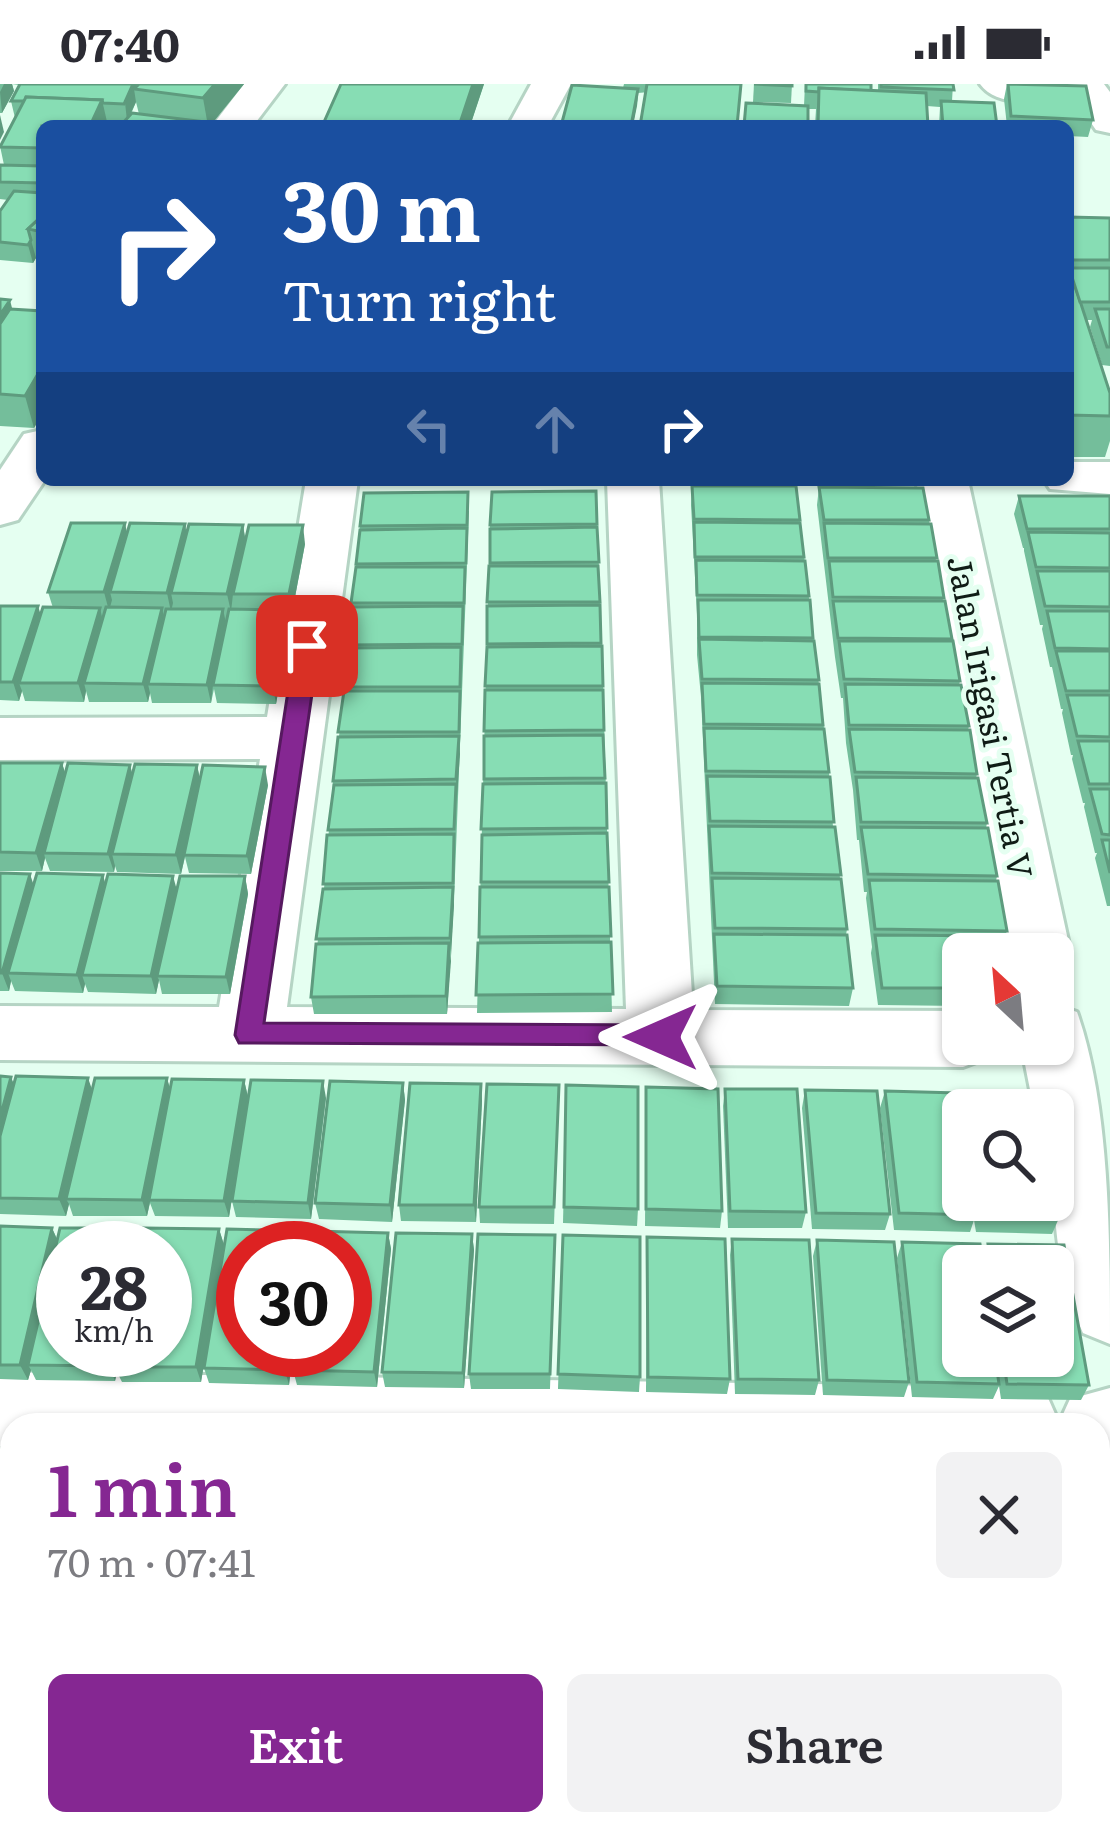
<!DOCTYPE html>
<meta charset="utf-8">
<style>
body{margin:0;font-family:Literata,serif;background:#f2f2f3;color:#2b2b33;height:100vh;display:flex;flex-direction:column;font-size:45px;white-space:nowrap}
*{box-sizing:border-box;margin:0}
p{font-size:39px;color:#7c7c81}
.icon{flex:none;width:66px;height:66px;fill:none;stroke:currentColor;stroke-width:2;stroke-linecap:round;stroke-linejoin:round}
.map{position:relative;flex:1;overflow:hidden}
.drawer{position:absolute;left:0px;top:1329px;width:1110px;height:423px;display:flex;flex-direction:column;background:#fff;border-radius:36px 36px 0 0;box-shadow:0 3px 9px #0004}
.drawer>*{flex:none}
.guide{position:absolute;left:36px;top:36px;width:1038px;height:366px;border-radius:18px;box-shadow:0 3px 9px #0004;background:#1a4fa0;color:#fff;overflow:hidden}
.needle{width:78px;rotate:334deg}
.controls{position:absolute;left:942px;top:849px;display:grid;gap:24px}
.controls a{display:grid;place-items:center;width:132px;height:132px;border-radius:18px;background:#fff;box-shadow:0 3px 9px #0004;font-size:60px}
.speed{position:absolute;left:36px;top:1137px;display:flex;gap:24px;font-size:60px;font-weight:700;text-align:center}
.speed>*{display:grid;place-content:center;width:156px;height:156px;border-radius:50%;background:#fff;box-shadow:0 3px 9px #0004;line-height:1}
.speed small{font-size:30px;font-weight:400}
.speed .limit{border:18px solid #d22;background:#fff;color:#111}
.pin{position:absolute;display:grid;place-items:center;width:102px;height:102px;color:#fff;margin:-51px;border-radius:24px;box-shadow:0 6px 18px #0006}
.me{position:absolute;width:132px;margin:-66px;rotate:270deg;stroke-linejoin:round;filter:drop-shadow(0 0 9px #0008)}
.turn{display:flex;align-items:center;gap:42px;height:252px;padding:0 48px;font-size:54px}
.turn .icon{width:156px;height:156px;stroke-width:2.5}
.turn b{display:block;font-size:84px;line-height:102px}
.lanes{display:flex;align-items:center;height:114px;padding:0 48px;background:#0003;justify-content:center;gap:60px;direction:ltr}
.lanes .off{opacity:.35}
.round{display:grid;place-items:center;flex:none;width:126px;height:126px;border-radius:18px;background:#f2f2f3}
.head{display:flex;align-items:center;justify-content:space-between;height:204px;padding:0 48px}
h1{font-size:72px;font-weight:600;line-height:90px;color:#852792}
.button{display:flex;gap:24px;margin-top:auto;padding:24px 48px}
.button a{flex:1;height:138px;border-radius:18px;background:#852792;color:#fff;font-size:48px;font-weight:600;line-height:138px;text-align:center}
.button a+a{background:#f2f2f3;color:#2b2b33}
.status{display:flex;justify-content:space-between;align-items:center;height:84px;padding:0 60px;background:#fff;direction:ltr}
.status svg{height:33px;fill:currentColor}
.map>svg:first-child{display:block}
</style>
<div class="status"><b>07:40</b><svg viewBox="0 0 49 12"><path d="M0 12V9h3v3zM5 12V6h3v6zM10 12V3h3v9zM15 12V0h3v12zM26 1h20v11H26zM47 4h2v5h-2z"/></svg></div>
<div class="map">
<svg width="1110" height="1751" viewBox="0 0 1110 1751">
<rect width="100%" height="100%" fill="#e5fff1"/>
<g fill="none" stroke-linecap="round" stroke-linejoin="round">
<defs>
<g id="minor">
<path d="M244,0H285L253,42H212Z"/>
<path d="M531,0H571L548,42H508Z"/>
<path d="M980,0H1104L1110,8V49L1096,46L1073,13C1044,15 1000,27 980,0Z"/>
<path d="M42,346L45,396L18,436L0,441V386L24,350Z"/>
<path d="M1068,378H1110V410L1050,405L1044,396H1068Z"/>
<path d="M306,396H358L287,923L626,925L607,396H659L693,926L963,927V960H995L987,974L963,983L0,976V922L219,923L260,675L0,676V634L267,633Z"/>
<path d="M916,396H968L1071,870L1061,888L1053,891V870H1005Z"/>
<path d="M1053,920L1077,928C1110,1021 1110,1156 1110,1260L1083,1249C1050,1178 1053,1102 1053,1026H1034L1021,960H1053Z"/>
<path d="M0,1288L1020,1303L1048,1314L1059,1339L1070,1315L1110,1304V1380H1098V1341H12V1363L0,1362Z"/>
</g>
</defs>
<!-- minor casing -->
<use href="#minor" stroke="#b5d4c4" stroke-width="6"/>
<!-- minor -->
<use href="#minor" fill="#fff" fill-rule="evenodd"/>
</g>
<!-- wall -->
<g fill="#74be9b" fill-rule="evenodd">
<path d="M0,0H137L136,3L244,0L210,42H120L125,37L107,36L108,42H42V178L36,177V174L33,179L0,176V127L8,116L0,115V81H4L0,62L15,34L11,17L19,1L12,0L14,7L2,29H0ZM136,18L139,30H131Z"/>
<path d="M341,0H484L470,42H325L324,38Z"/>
<path d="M624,0H741L638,9L637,22L623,4Z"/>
<path d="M754,0H792L791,19L753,18Z"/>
<path d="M805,0H871V7H878V0H953L952,17L997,42H939L940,23L927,22L928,42H815L816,25H808L804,22Z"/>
<path d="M1007,0L1093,36L1088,53L1068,52V42H1007L1004,15Z"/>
<path d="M1068,133L1110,134V282L1102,281L1090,243L1092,236H1086L1110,309V357L1105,373H1068Z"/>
<path d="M0,215L12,225L42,227V330L34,344L0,342Z"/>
<path d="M692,402L800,436L829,688L833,743L847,845L846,851L853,904L849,922L715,920L701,613L697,571V530L691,421Z"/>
<path d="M819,403L929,436L943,517L960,597L959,601L969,642L968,646L977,690L976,694L987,739L986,744L997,792L996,797L1007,847L1005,852L963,870V922L878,921L871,869L872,863L866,814L867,808H864L859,756H857L853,706L846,659L843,614H841L835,573L817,421Z"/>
<path d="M596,407L602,562L612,928L477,929L490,441Z"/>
<path d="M1019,412H1110V822H1107L1095,774L1097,769H1095L1084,723L1085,719H1083L1072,675L1073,671H1071L1062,629L1063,625H1061L1052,583H1050L1042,545L1043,541H1040L1024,467V464H1023L1014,430Z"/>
<path d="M469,427L454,817L447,930H314L311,913L324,805L333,697L345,607L347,561L360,442Z"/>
<path d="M185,440L186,448L243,441L245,455L305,460L292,529H287L289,545L276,620L217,619L214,605L211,619H152L150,609L148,618H89L86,607L84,618L25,617L22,607L19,617L0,616V522L41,531L53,524L48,508L127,450Z"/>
<path d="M0,679H62L65,690L132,689L197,681L200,696L268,701L251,790L189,789L185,773L181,790L117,788L115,782L114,788L50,787L45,774L42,787H0Z"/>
<path d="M0,789L34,802L105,799L177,805L245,792L248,810L230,910H162L159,896L156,910L88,908L85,900L83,909L15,907L11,897L9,907H0Z"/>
<path d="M0,992L14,1000L93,1006L167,994L170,1006L244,996L248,1013L229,1133L155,1132L150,1119L147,1132H73L69,1120L66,1132L0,1130Z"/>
<path d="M403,999L405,1016L392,1138L319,1135L315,1119Z"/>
<path d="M481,1000L482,1017L476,1138L401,1137L399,1121Z"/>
<path d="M559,1001L554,1140L480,1139L479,1123Z"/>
<path d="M566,1001L638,1125L637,1142L563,1139Z"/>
<path d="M646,1003L722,1127L720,1144L645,1142Z"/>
<path d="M725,1005L806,1128L802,1144H728L723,1022Z"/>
<path d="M805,1006L890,1130L885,1146L812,1145L802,1024Z"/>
<path d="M885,1007L960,1024L965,1009L1040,1026H963V1116H1053L1059,1134L1052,1150L976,1148L974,1136L970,1148L894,1146L880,1024Z"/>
<path d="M326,1014L311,1135L236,1133L232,1117Z"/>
<path d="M0,1142L52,1144L57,1155L136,1144L141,1158L219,1145L224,1161L201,1298H122L117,1288L115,1297L36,1296L31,1286L28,1296L0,1295Z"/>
<path d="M227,1145L304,1147L307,1164H243V1266H293L289,1301L209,1299L204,1284Z"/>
<path d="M388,1149L391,1165L377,1303L297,1301L293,1286Z"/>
<path d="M472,1150L474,1166L464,1304L385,1303L382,1288Z"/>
<path d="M555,1151L550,1305H471L469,1290Z"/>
<path d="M563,1151L640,1293L639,1308L558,1305Z"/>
<path d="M647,1153L730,1295L727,1310L646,1308Z"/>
<path d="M732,1155L819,1296L815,1311L735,1310L730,1171Z"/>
<path d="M817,1156L909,1298L904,1313L823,1311L813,1172Z"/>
<path d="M902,1158L980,1160L982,1175L988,1160L1064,1161L1089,1301L1081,1316L1001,1315L999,1302L993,1315L912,1313L897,1174ZM963,1182H1053V1272H963Z"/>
<path d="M12,1421V1604H0V1423L4,1430Z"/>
<rect x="1098" y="1443" width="12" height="186"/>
<path d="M766,1740H1098L1110,1751H766Z"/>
</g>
<!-- shaded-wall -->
<g fill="#5e9b7e">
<path d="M4,0H12L14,7L2,29L0,8Z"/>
<path d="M123,0H137V5H134L136,18L127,37Z"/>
<path d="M215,0H244L210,42H208L203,14Z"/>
<path d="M473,0H484L470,42H459Z"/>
<path d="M638,5L637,22L633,42H631Z"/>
<path d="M102,16L108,42H90Z"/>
<path d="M0,31L4,48L0,56Z"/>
<path d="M31,156L36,174L33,179L28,161Z"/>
<path d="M10,216L18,248L0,277V231Z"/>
<path d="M42,283V330L34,344L25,312Z"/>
<path d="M125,439L129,458L110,508L112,516L109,527L104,508Z"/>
<path d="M185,440L188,459L171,509L173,519L171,528L167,509Z"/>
<path d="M243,441L246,459L233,510L231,528L227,510Z"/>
<path d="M303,441L305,460L292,529L289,510Z"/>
<path d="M38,522L44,541L19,599L22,607L19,617L13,598Z"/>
<path d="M100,524L104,542L84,599L86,607L84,618L78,599Z"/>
<path d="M162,524L166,543L148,600L150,609L148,618L143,600Z"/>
<path d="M223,525L227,544L213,601L211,619L207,601Z"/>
<path d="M286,526L289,545L276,620L273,602Z"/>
<path d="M459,652L460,670L457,713L456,695Z"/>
<path d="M62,679L68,698L44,769L45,774L42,787L36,769Z"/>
<path d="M130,681L135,699L112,770L115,782L114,788L108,770Z"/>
<path d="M197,681L201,700L181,790L176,771Z"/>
<path d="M265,683L268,701L251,790L247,772Z"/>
<path d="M30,790L36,808L8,889L11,897L9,907L2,889Z"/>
<path d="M103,791L108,809L82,891L85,900L83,909L77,891Z"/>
<path d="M173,792L178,810L157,892L159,896L156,910L151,892Z"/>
<path d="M245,792L248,810L230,910L226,893Z"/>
<path d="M453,803L454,821L451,872L450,854Z"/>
<path d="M449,859L451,877L447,930L446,912Z"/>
<path d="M11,993L18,1010L0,1078V1034Z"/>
<path d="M88,994L94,1011L66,1115L69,1120L66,1132L59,1115Z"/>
<path d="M167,994L172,1012L147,1132L142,1116Z"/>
<path d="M244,996L248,1013L229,1133L224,1117Z"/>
<path d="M323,997L326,1014L311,1135L308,1119Z"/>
<path d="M403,999L405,1016L392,1138L390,1121Z"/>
<path d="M481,1000L482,1017L476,1138L474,1121Z"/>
<path d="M52,1144L59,1160L28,1281L31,1286L28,1296L20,1281Z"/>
<path d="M136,1144L142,1160L141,1164H132Z"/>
<path d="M219,1145L224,1161L201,1298L196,1283Z"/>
<path d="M388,1149L391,1165L377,1303L374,1288Z"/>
<path d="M472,1150L474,1166L464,1304L463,1289Z"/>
<path d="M112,1266H121L115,1283L117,1288L115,1297L109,1282Z"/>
<path d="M287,1266H293L289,1301L285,1286Z"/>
<path d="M19,1740H39L37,1751H17Z"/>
<path d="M126,1740H142L141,1751H125Z"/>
<path d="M234,1740H246L245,1751H233Z"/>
<path d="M340,1740H348L347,1751H338Z"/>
</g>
<!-- building -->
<g fill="#87ddb4" stroke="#5e9b7e" stroke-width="3">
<path d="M20,0H133L124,20L103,19L102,16L26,13L25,17H11Z"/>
<path d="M139,0H215L203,14L134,5Z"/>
<path d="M341,0H473L459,42H396L324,38Z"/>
<path d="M647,0H741L737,42H640Z"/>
<path d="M754,0H792V2Z"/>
<path d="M806,0H871V7L819,4V8L806,7Z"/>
<path d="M881,0H953L954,6L881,3Z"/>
<path d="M1008,0L1086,2L1093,36L1011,32Z"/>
<path d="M572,1L638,5L631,42H561Z"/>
<path d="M819,4L926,9L928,42H818Z"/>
<path d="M26,13L102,16L90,42H42V64L0,63Z"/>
<path d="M941,17L994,19L997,42H943Z"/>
<path d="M746,19L808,22V42H744Z"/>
<path d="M132,29L205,38L202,42H120Z"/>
<path d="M0,81L42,82V99L0,98Z"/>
<path d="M14,107L42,109V132L28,145L31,156L28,161L0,158V127Z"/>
<path d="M42,132V148L28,145Z"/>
<path d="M1068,133L1110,134V176H1073L1068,160Z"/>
<path d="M1068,180L1110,309V332L1068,331Z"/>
<path d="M1069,184H1110V218H1080Z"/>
<path d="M0,215L10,216L0,231Z"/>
<path d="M10,225L42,227V283L25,312L0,310V240Z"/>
<path d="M1095,225H1110V263H1107Z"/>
<path d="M692,402H796L800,436L694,435Z"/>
<path d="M819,403L923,404L929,436H824Z"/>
<path d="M596,407L597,440L490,441L492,408Z"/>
<path d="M468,408L467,441L360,442L364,409Z"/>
<path d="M1019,412H1110V445H1027Z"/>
<path d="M694,438L800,439L804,473H695Z"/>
<path d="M71,439H125L104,508H48Z"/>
<path d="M130,439L185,440L167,509L110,508Z"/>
<path d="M824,439L931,440L937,474H828Z"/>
<path d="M189,440L243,441L227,510L171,509Z"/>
<path d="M249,441H303L289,510H233Z"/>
<path d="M597,443L599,478L490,479V445Z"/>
<path d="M467,444L466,479L356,480L360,446Z"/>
<path d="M1028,448L1110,449V484L1036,483Z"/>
<path d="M696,476L805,477L809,512L697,511Z"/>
<path d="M829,477H938L944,514L833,513Z"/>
<path d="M489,482H598L600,518H487Z"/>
<path d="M356,483H465L464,519H351Z"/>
<path d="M1037,487H1110V523L1045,522Z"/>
<path d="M698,516H810L813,554L699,553Z"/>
<path d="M833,517H945L952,555L838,554Z"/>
<path d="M600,521L601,559L487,560V522Z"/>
<path d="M0,522H38L13,598H0Z"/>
<path d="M463,522L462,560L347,561L352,523Z"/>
<path d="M43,523L100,524L78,599H19Z"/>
<path d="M106,523L162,524L143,600L84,599Z"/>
<path d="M166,525H223L207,601L148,600Z"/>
<path d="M229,525L286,526L273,602L213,601Z"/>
<path d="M1047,527H1110V565L1055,564Z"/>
<path d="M699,555L814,557L819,596L702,595Z"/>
<path d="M839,557H953L960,597L844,595Z"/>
<path d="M602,562L603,602H485L487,563Z"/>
<path d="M461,563L460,603H344L348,564Z"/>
<path d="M1056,567H1110V607H1066Z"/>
<path d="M702,599L819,600L823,641L704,640Z"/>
<path d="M845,600L961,601L969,642L849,641Z"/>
<path d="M485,606H603L604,646L484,647Z"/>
<path d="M344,607H460L459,648H338Z"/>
<path d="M1067,611H1110V653L1077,652Z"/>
<path d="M704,644L824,645L829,688L706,687Z"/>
<path d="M849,645L970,646L977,690L855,688Z"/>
<path d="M603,651L605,694L484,695V652Z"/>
<path d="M459,652L456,695L333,697L338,653Z"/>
<path d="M1078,657H1110V700H1089Z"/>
<path d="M0,679H62L36,769L0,768Z"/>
<path d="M68,679L130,681L108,770L44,769Z"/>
<path d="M135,680L197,681L176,771L112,770Z"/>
<path d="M203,681L265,683L247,772L184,771Z"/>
<path d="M707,692L830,693L834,738L710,737Z"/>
<path d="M856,693L978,694L987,739L861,738Z"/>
<path d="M606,699L607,744L481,745L483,700Z"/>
<path d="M456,700L454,745L328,746L334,701Z"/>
<path d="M1090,705H1110V751L1102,750Z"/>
<path d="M709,742L835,743L841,791L712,789Z"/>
<path d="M861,743L988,744L997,792L868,790Z"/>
<path d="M607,749L609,798H481L482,751Z"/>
<path d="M454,750L453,799L323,800L327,751Z"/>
<path d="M1102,756H1110V789Z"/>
<path d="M0,789L30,790L2,889H0Z"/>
<path d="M37,789L103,791L77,891L8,889Z"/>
<path d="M108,790L173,792L151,892L82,891Z"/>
<path d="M180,792H245L226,893L157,892Z"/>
<path d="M712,794L841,795L847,845L715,844Z"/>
<path d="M869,796L998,797L1007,847L875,845Z"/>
<path d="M453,803L450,854L316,855L323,805Z"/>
<path d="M480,803H609L611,852L479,853Z"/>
<path d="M714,850L847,851L853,904L717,902Z"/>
<path d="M875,851L1008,852L1011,870H963V904H882Z"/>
<path d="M611,858L613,910L476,911L478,859Z"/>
<path d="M449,859L446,912L311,913L316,860Z"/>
<path d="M0,992L11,993L0,1034Z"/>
<path d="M16,992L88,994L59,1115L0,1114V1052Z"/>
<path d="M95,994H167L142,1116L66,1115Z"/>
<path d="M172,995L244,996L224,1117L149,1116Z"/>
<path d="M251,996L323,997L308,1119L232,1117Z"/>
<path d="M330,997L403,999L390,1121L315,1119Z"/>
<path d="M410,999L481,1000L474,1121H399Z"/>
<path d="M487,1000L559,1001L554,1123H479Z"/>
<path d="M566,1001L638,1003V1125L564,1123Z"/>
<path d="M646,1003L718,1005L722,1127L646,1125Z"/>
<path d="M725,1005H797L806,1128L730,1127Z"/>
<path d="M805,1006L877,1007L890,1130L816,1129Z"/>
<path d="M885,1007L958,1009L963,1045V1116H974L976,1131L899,1129Z"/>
<path d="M965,1009L1038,1011L1040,1026H967Z"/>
<path d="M1053,1099L1059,1134L982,1132L980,1116H1053Z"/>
<path d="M0,1142L52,1144L20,1281H0Z"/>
<path d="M60,1144H136L132,1164H63V1266H112L109,1282L28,1281Z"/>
<path d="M143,1144L219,1145L196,1283H115L119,1266H165V1164H139Z"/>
<path d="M227,1145L304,1147L302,1164H243V1266H287L285,1286L204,1284Z"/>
<path d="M312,1147L388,1149L374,1288L293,1286L296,1266H345V1164H309Z"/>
<path d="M396,1149L472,1150L463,1289L382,1288Z"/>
<path d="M478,1150L555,1151L550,1290H469Z"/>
<path d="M563,1151L640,1153V1293L558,1290Z"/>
<path d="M647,1153L725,1155L730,1295L648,1293Z"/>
<path d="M732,1155L809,1156L819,1296L738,1295Z"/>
<path d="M817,1156L894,1158L909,1298L827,1296Z"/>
<path d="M902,1158L980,1160L983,1182H963V1272H995L999,1300L917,1298Z"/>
<path d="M988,1160L1064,1161L1089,1301L1007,1300L1003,1272H1053V1182H991Z"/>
<path d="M6,1421H12V1593H0V1446Z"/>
<rect x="1098" y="1443" width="12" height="175"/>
<path d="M0,1624H12V1740H19L17,1751H0Z"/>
<path d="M1098,1651H1110V1751H1096L1095,1740H1098Z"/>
<path d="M30,1740H126L125,1751H28Z"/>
<path d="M137,1740H234L233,1751H135Z"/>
<path d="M243,1740H340L338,1751H242Z"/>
<path d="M350,1740H447L446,1751H349Z"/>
<path d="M453,1740H551L550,1751H453Z"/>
<rect x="560" y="1740" width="97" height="11"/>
<path d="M667,1740H764V1751H668Z"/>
<path d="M773,1740H871L872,1751H774Z"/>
<path d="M880,1740H978L979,1751H881Z"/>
<path d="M988,1740H1084L1086,1751H990Z"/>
</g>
<!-- route -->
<path fill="#852792" stroke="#56195f" stroke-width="3" d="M307,554L319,562L264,939L661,941L671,945L675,953L671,961L239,959L235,951L295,562Z"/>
<g text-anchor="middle" stroke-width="10" stroke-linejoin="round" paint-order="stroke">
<!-- street labels -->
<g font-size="33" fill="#101c16" stroke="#e5fff1">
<text transform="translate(990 633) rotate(79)" y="12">Jalan Irigasi Tertia V</text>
</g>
</g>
</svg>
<div class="controls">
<a><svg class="needle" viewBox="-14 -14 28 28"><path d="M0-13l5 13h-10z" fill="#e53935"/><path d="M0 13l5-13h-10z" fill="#7c7c81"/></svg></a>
<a><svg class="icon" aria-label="search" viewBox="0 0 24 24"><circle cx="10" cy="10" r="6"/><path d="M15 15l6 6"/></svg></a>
<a><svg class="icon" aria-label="layers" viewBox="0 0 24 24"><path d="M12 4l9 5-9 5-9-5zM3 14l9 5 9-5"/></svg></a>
</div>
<div class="speed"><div>28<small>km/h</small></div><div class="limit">30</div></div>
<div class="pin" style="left:307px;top:562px;background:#d93025"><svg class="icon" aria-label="arrive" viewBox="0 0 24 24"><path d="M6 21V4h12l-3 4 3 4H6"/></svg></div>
<svg class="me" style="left:661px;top:953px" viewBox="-20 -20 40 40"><path d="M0-17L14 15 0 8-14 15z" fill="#852792" stroke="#fff" stroke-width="4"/></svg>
<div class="guide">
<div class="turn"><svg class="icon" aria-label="right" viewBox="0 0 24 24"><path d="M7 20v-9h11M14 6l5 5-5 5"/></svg><div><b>30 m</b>Turn right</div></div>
<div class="lanes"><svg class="icon off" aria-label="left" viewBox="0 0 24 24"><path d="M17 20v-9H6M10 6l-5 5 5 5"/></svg><svg class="icon off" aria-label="ahead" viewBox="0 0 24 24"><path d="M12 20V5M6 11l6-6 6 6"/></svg><svg class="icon" aria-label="right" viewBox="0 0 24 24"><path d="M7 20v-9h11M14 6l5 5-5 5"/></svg></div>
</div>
<section class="drawer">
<div class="head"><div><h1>1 min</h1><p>70 m · 07:41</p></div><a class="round"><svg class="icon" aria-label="close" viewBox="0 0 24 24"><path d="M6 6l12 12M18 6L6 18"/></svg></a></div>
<div class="button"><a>Exit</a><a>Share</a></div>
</section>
</div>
